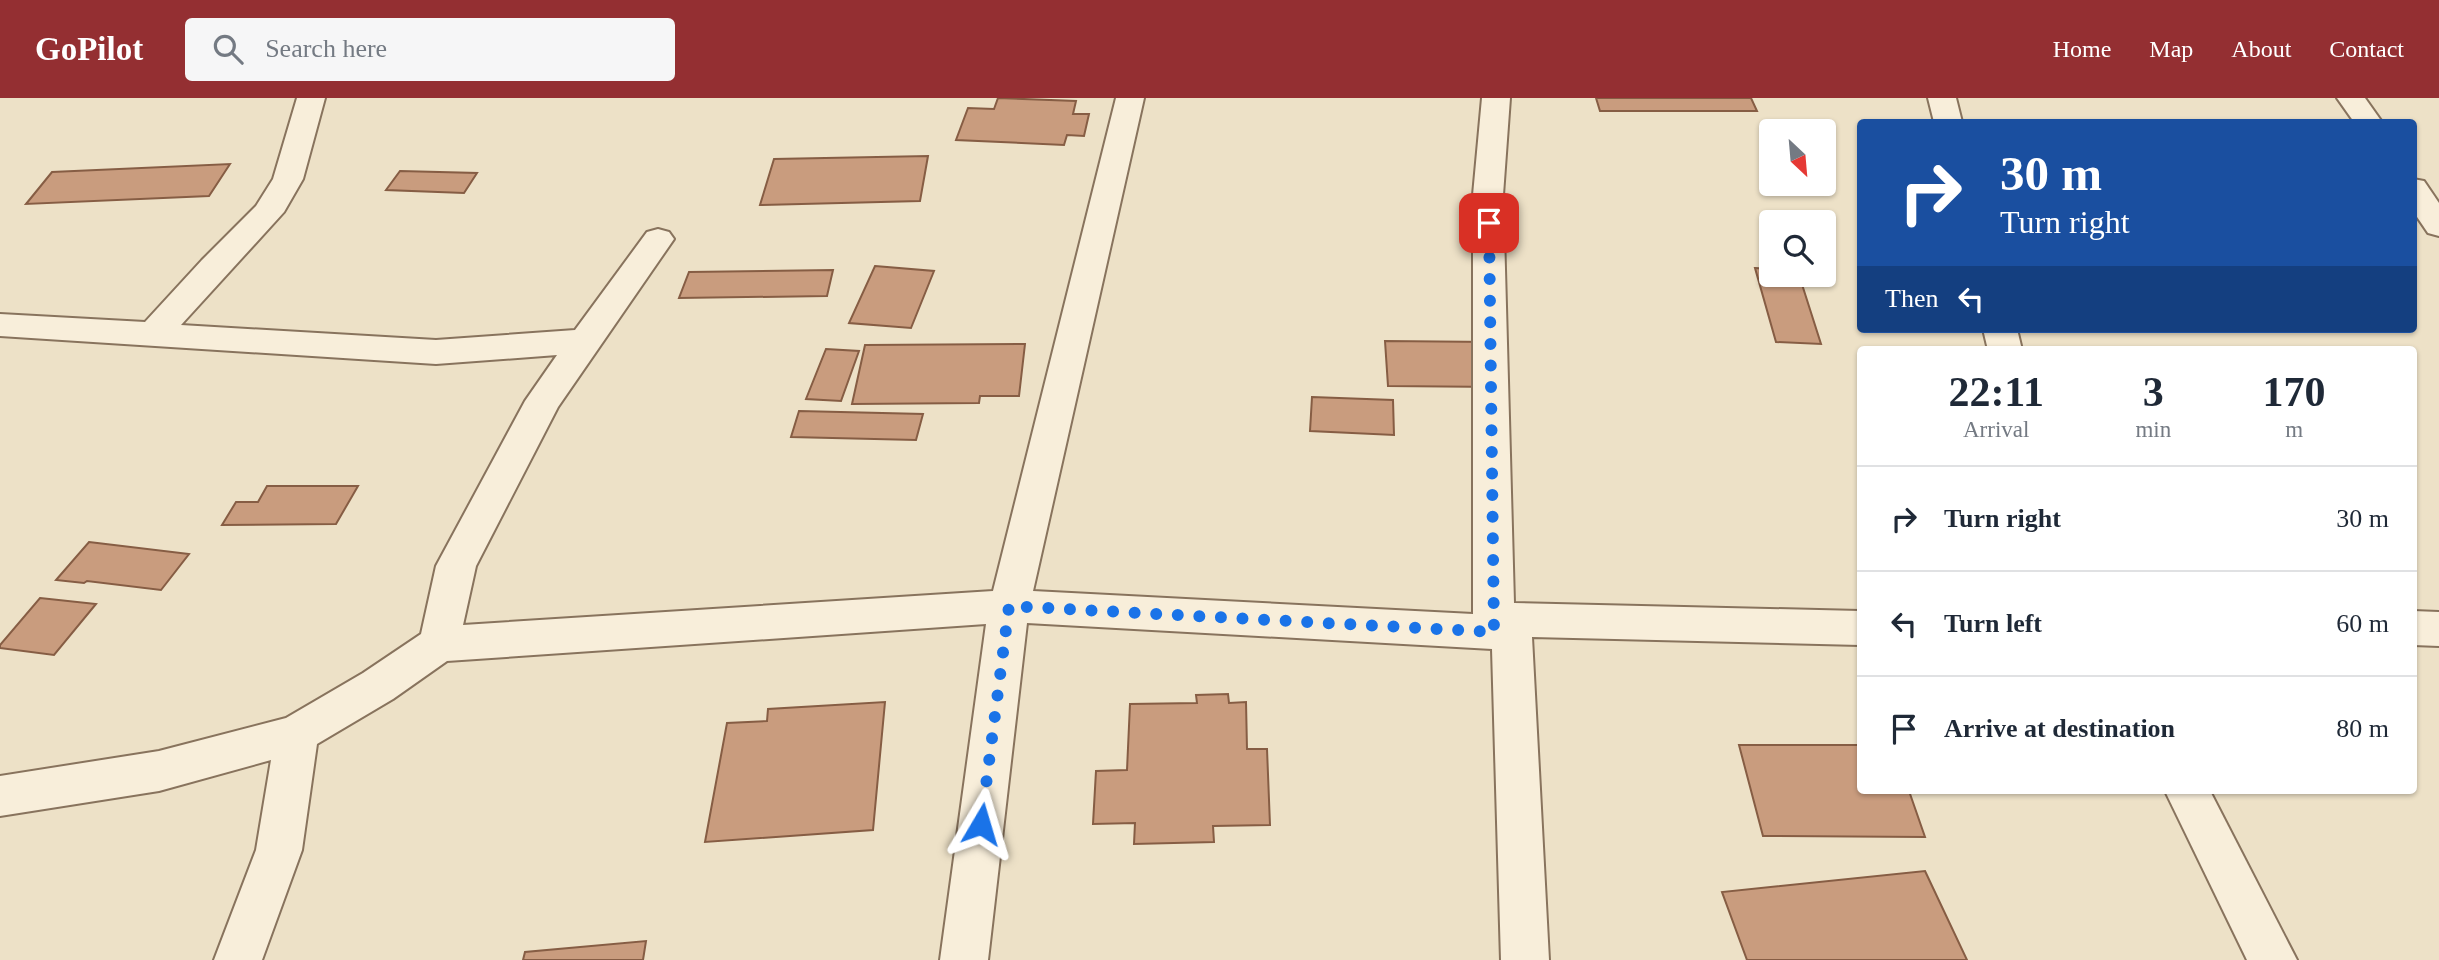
<!DOCTYPE html>
<style>
body{margin:0;font-family:Georgia,serif;background:#f6f6f7;color:#1f2937;height:100vh;display:flex;flex-direction:column;font-size:26px;white-space:nowrap}
*{box-sizing:border-box;margin:0}
p{font-size:23px;color:#747a83}
.icon{flex:none;width:38px;height:38px;fill:none;stroke:currentColor;stroke-width:2;stroke-linecap:round;stroke-linejoin:round}
.map{position:relative;flex:1;overflow:hidden}
.sheet{position:absolute;left:1857px;top:248px;width:560px;height:448px;display:flex;flex-direction:column;background:#fff;border-radius:7px;box-shadow:0 2px 5px #0004}
.sheet>*{flex:none}
.guide{position:absolute;left:1857px;top:21px;width:560px;height:214px;border-radius:7px;box-shadow:0 2px 5px #0004;background:#1a4fa0;color:#fff;overflow:hidden}
.needle{width:46px;rotate:154deg}
.controls{position:absolute;left:1759px;top:21px;display:grid;gap:14px}
.controls a{display:grid;place-items:center;width:77px;height:77px;border-radius:7px;background:#fff;box-shadow:0 2px 5px #0004;font-size:35px}
.pin{position:absolute;display:grid;place-items:center;width:60px;height:60px;color:#fff;margin:-30px;border-radius:14px;box-shadow:0 4px 10px #0006}
.me{position:absolute;width:77px;margin:-38px;rotate:7deg;stroke-linejoin:round;filter:drop-shadow(0 0 5px #0008)}
.turn{display:flex;align-items:center;gap:24px;height:147px;padding:0 28px;font-size:32px}
.turn .icon{width:91px;height:91px;stroke-width:2.5}
.turn b{display:block;font-size:49px;line-height:60px}
.then{display:flex;align-items:center;height:66px;padding:0 28px;background:#0003;gap:14px;font-size:26px}
.eta{display:flex;justify-content:space-evenly;align-items:center;height:119px;text-align:center}
.eta b{font-size:42px;font-weight:700;line-height:49px}
ul{padding:0;list-style:none}
li{display:flex;align-items:center;gap:21px;height:105px;padding:0 28px;border-top:2px solid #e0e1e3}
li div{flex:1}
li b{display:block;font-size:26px}
li em{font-style:normal}
header{display:flex;align-items:center;gap:42px;box-sizing:border-box;height:98px;padding:0 35px;background:#942f32;color:#fff}
header strong{font-size:33px}
nav{display:flex;gap:38px;margin-inline-start:auto;font-size:24px}
.search{width:490px;height:63px;background:#f6f6f7;display:flex;align-items:center;gap:18px;box-sizing:border-box;padding:0 24px;border-radius:7px;color:#747a83;font-size:26px}
.map>svg:first-child{display:block}
</style>
<header>
<strong>GoPilot</strong>
<div class="search"><svg class="icon" aria-label="search" viewBox="0 0 24 24"><circle cx="10" cy="10" r="6"/><path d="M15 15l6 6"/></svg>Search here</div>
<nav><a>Home</a><a>Map</a><a>About</a><a>Contact</a></nav>
</header>
<div class="map">
<svg width="2439" height="862" viewBox="0 0 2439 862">
<rect width="100%" height="100%" fill="#ede1c7"/>
<!-- building -->
<g fill="#c99c7e" stroke="#865d44" stroke-width="2">
<path d="M998,0L1076,3L1073,16H1089L1084,38L1067,37L1064,47L956,42L968,10L994,11Z"/>
<path d="M1596,0H1751L1757,13H1600Z"/>
<path d="M928,58L920,103L760,107L774,61Z"/>
<path d="M230,66L209,98L26,106L52,74Z"/>
<path d="M400,73L477,75L464,95L386,92Z"/>
<path d="M875,168L934,173L911,230L849,225Z"/>
<path d="M1755,170L1771,171V177H1799L1821,246L1776,244Z"/>
<path d="M833,172L827,198L679,200L689,174Z"/>
<path d="M1385,243L1492,244L1499,289L1388,288Z"/>
<path d="M1025,246L1019,298H980L979,305L852,306L865,247Z"/>
<path d="M826,251L859,253L841,303L806,301Z"/>
<path d="M1312,299L1393,302L1394,337L1310,333Z"/>
<path d="M799,313L923,316L916,342L791,339Z"/>
<path d="M267,388H358L336,426L222,427L236,404H258Z"/>
<path d="M89,444L189,456L161,492L87,483L84,485L56,482Z"/>
<path d="M40,500L96,506L54,557L0,550V547Z"/>
<path d="M1228,596L1229,605L1246,604L1247,651H1267L1270,727L1213,728L1214,744L1134,746L1135,725L1093,726L1096,673L1127,672L1130,606L1197,605L1196,597Z"/>
<path d="M885,604L873,732L705,744L727,625L767,623L768,611Z"/>
<path d="M1739,647H1860V693H1909L1925,739L1763,738Z"/>
<path d="M1925,773L1967,862H1747L1722,794Z"/>
<path d="M646,843L643,862H523L525,854Z"/>
</g>
<g fill="none" stroke-linecap="round" stroke-linejoin="round">
<defs>
<g id="minor">
<path d="M297,0H325L303,81L284,114L181,227L436,242L575,232L647,134L658,131L669,134L674,141L558,309L476,468L463,527L993,493L1116,0H1144L1033,493L1473,516V97L1482,0H1510L1503,97L1514,505L1860,513V547L1532,539L1549,862H1501L1492,551L1027,525L988,862H940L986,526L447,563L393,601L317,646L302,752L262,862H214L256,752L271,662L159,693L0,718V678L159,653L286,620L363,575L421,536L436,468L525,303L557,257L436,266L0,238V216L145,224L202,162L256,108L273,81Z"/>
<path d="M1928,0H1956L1962,24H1934Z"/>
<path d="M2337,0H2365L2382,24H2354Z"/>
<path d="M2413,81L2424,83L2439,105V138L2428,135L2413,113Z"/>
<path d="M1983,231H2017L2022,252H1988Z"/>
<path d="M2413,513L2439,514V548L2413,547Z"/>
<path d="M2165,693H2210L2297,862H2247Z"/>
</g>
</defs>
<!-- minor casing -->
<use href="#minor" stroke="#88735d" stroke-width="4"/>
<!-- minor -->
<use href="#minor" fill="#f8eeda" fill-rule="evenodd"/>
</g>
<g fill="none" stroke-linecap="round" stroke-linejoin="round">
<!-- route -->
<path stroke="#1a73e8" stroke-width="12" stroke-dasharray="0 21.6" d="M981,726L1009,508L1494,534L1489,125"/>
</g>
</svg>
<div class="controls">
<a><svg class="needle" viewBox="-14 -14 28 28"><path d="M0-13l5 13h-10z" fill="#e53935"/><path d="M0 13l5-13h-10z" fill="#747a83"/></svg></a>
<a><svg class="icon" aria-label="search" viewBox="0 0 24 24"><circle cx="10" cy="10" r="6"/><path d="M15 15l6 6"/></svg></a>
</div>
<div class="pin" style="left:1489px;top:125px;background:#d93025"><svg class="icon" aria-label="arrive" viewBox="0 0 24 24"><path d="M6 21V4h12l-3 4 3 4H6"/></svg></div>
<svg class="me" style="left:981px;top:726px" viewBox="-20 -20 40 40"><path d="M0-17L14 15 0 8-14 15z" fill="#1a73e8" stroke="#fff" stroke-width="4"/></svg>
<div class="guide">
<div class="turn"><svg class="icon" aria-label="right" viewBox="0 0 24 24"><path d="M7 20v-9h11M14 6l5 5-5 5"/></svg><div><b>30 m</b>Turn right</div></div>
<div class="then">Then<svg class="icon" aria-label="left" viewBox="0 0 24 24"><path d="M17 20v-9H6M10 6l-5 5 5 5"/></svg></div>
</div>
<section class="sheet">
<div class="eta">
<div><b>22:11</b><p>Arrival</p></div>
<div><b>3</b><p>min</p></div>
<div><b>170</b><p>m</p></div>
</div>
<ul>
<li><svg class="icon" aria-label="right" viewBox="0 0 24 24"><path d="M7 20v-9h11M14 6l5 5-5 5"/></svg><div><b>Turn right</b></div><em>30 m</em></li>
<li><svg class="icon" aria-label="left" viewBox="0 0 24 24"><path d="M17 20v-9H6M10 6l-5 5 5 5"/></svg><div><b>Turn left</b></div><em>60 m</em></li>
<li><svg class="icon" aria-label="arrive" viewBox="0 0 24 24"><path d="M6 21V4h12l-3 4 3 4H6"/></svg><div><b>Arrive at destination</b></div><em>80 m</em></li>
</ul>
</section>
</div>
